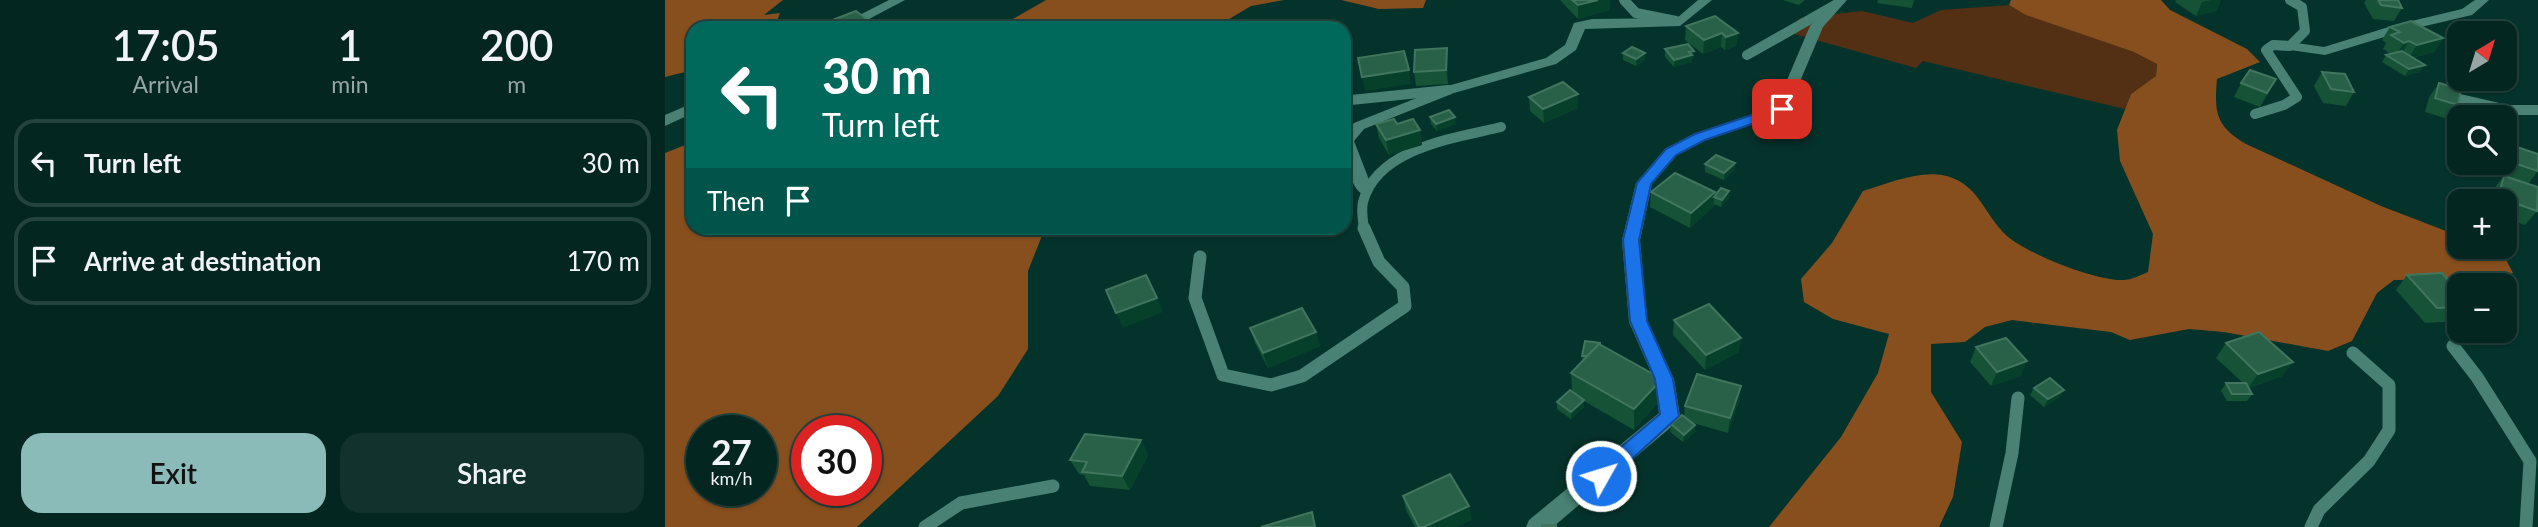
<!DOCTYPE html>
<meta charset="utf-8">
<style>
body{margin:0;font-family:Lato,sans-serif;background:#11322d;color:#f1f3f6;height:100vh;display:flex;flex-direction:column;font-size:26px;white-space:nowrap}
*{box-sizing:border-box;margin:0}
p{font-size:23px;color:#97a5a5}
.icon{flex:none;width:38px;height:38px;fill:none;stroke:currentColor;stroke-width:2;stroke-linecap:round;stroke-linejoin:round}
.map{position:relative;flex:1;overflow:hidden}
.details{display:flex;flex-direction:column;background:#032620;width:665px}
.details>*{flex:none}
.guide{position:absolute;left:21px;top:21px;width:665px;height:214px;border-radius:21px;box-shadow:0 2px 5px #0004,0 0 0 2px #24433e;background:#00695c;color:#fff;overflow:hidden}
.needle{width:46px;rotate:38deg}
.fabs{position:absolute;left:1782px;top:21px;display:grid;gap:14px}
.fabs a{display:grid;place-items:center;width:70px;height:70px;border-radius:14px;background:#032620;box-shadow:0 2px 5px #0004,0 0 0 2px #24433e;font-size:35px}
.speed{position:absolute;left:21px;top:415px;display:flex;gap:14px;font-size:35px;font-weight:700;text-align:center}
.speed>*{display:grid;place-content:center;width:91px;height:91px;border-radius:50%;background:#032620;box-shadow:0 2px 5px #0004,0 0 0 2px #24433e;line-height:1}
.speed small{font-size:18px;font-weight:400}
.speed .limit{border:10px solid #d22;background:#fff;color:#111}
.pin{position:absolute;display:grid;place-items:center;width:60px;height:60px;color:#fff;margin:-30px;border-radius:14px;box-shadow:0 4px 10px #0006}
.me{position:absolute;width:77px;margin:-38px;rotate:51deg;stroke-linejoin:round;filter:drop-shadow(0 0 5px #0008)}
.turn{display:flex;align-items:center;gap:24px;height:147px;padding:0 21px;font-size:32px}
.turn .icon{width:91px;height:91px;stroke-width:2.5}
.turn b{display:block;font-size:49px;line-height:60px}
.then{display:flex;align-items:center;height:66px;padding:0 21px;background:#0003;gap:14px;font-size:26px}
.eta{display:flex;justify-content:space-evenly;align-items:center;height:119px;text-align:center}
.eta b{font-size:42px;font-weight:600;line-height:49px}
.cta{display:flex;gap:14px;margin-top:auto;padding:14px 21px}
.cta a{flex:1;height:80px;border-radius:21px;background:#8bbbb9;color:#111;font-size:28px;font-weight:600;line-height:80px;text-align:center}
.cta a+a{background:#11322d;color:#f1f3f6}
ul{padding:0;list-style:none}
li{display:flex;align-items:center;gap:21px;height:88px;margin:0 14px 10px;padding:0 7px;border:4px solid #24433e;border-radius:21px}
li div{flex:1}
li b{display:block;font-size:26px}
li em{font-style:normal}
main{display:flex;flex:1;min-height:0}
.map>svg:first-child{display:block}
</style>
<main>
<section class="details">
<div class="eta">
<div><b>17:05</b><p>Arrival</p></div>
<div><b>1</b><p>min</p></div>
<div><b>200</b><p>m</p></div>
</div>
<ul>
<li><svg class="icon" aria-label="left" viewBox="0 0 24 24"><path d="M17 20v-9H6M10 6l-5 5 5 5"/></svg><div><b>Turn left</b></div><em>30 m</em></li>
<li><svg class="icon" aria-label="arrive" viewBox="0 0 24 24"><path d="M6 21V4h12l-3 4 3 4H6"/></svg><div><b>Arrive at destination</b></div><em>170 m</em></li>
</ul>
<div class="cta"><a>Exit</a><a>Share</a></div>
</section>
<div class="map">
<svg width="1873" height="527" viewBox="0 0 1873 527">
<rect width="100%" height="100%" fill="#04332b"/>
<!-- green -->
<path fill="#532f13" d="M1344,5L1361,14L1469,52L1492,63L1491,76L1466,94L1460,109L1258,61L1251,68L1122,32L1135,18L1197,11L1248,23L1276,10Z"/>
<!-- forest -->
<g fill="#884f1e" fill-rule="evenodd">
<path d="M0,0H118L99,15L115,13L109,28H28V70L0,77Z"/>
<path d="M381,0H619L586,6L549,28H332Z"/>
<path d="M676,0H761L758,8L714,9Z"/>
<path d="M1346,0H1496L1505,10L1582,49L1595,62L1552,79C1549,113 1551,126 1581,144L1716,206L1794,236V247H1820L1838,254L1848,273L1823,279L1729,280L1712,293L1687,341L1663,351L1559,332L1524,329L1465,340L1446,332L1347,320L1320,327L1300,342L1266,344V392L1297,442L1288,497L1274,527H1104L1176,437L1213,373L1224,334L1168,319L1139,302L1136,279L1167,243L1198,191C1222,184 1251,171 1277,175C1314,182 1318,214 1342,236C1363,254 1430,281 1458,280C1466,280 1476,275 1483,272L1488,234L1455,161L1452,130L1466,94L1491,76L1492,64L1469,52L1361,15L1344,5Z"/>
<path d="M28,142V228H380L363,271V349L333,396L192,527H0V153ZM96,430V490H37V430ZM201,430V490H142V430Z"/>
</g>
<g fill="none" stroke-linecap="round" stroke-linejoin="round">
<!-- lane-far1 -->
<g stroke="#498274" stroke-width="10">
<path d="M959,0L971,13L1011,21"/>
<path d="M1082,55L1170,5"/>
<path d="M1778,95L1843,110H1873"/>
<path d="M686,100L783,90"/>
<path d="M1590,114L1619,105L1632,97L1601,50L1608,45L1625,46L1640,31L1637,7L1625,0"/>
<path d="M699,229C698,221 696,210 698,202C712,148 790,138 836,127"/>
</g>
<!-- lane -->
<g stroke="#498274" stroke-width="13">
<path d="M535,257L530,298L558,375L606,385L637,376L740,306L738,287L714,262L699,228"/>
<path d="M1788,346L1812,377L1865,461L1861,527"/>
<path d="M260,527L296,503L388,486"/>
<path d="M1331,527L1347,453L1353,398"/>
<path d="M1646,527L1654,510L1704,461L1724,430V385L1688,353"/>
</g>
<!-- street -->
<g fill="#498274" fill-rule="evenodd">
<path d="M224,0H240L187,28H169Z"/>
<path d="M1033,0H1047L1015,26L920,29L911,50L891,64L789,93L699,129L689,141L708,190L700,195C683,191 679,148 679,133L689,123L779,87L881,58L900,45L909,23L927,19L1012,18Z"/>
<path d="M1169,0H1182L1158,27L1122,112L1040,140L1012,155L987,184L975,240L982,322L1009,379L1015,416L1012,422L888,527H861L864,520L994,413L989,379L964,322L957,240L971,183L1000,149L1030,134L1111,106L1145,26Z"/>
<path d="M1810,0H1824L1807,15L1739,31L1660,55L1625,50L1618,46L1625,42L1659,47L1730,25L1797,9Z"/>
<path d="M28,103V113L0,126V115Z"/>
</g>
</g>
<!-- wall -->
<g fill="#155236">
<path d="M895,0H945V10L913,19Z"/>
<path d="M1118,0H1140L1134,5Z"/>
<path d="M1213,0H1249L1247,8L1212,3Z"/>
<path d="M1511,0H1556L1551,11L1531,16L1510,2Z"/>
<path d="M1701,0H1733L1737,8L1729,21L1708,19L1699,3Z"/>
<path d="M1021,26L1073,33L1071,46L1060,50L1056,47L1038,54L1020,40Z"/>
<path d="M1725,27L1778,38L1769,52L1748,58L1755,72L1740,76L1717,62L1721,55L1726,54L1718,49L1721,43L1717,40Z"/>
<path d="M1000,49L1029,58H1027V62L1009,67L1000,57Z"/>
<path d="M958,53L980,60L971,66L958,60Z"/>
<path d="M783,62V84L751,86L749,72Z"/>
<path d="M1657,72L1689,92L1681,106L1658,103L1649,86Z"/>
<path d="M1611,79L1595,107L1569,97L1576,83Z"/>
<path d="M1774,83L1793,105L1783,119L1760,112L1764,97Z"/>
<path d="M864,97L913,108L879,123L865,111Z"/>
<path d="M765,117L791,124L772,131L766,124Z"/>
<path d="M711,124H732L755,130L757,145L724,155L714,138Z"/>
<path d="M1843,144L1873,171L1863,184L1872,211L1860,225L1839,218V201H1825L1828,190L1838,177L1827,174L1831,163H1839V150Z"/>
<path d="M1070,163L1069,170L1059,180L1040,172V164Z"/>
<path d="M1064,191V198L1056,207L1049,204L1048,207L1025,228L985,207L986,192L1049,196Z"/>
<path d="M1742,275L1794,292V321L1760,323L1731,290Z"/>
<path d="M1009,320L1074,352L1040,370L1008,335Z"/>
<path d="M585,328L651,332L655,346L603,368L590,343Z"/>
<path d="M1561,343L1628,362L1617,376L1584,388L1587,394L1582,401H1562L1556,391L1561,383H1578L1551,358Z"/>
<path d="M935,345L995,400L969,430L919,401V407L906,419L892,409V402L907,391L906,373L917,362V356Z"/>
<path d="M1311,347L1356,376L1326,386L1305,362Z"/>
<path d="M1076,386L1074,401L1063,433L1028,423L1030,425V432L1018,442L1005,432L1006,424L1019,416L1020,406Z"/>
<path d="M1369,388L1399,390L1395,397L1379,407L1365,395Z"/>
<path d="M476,440L483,455L465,490L425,486L419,475L414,474L405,460Z"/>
<path d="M738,496L804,506L806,520L791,527H750L741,510Z"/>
</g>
<!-- shaded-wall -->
<g fill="#063f2a">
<path d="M933,0H945V10L913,19V5Z"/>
<path d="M1546,0H1556L1551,11L1531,16L1537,2Z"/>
<path d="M1057,33L1056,47L1038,54L1039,40Z"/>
<path d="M1073,33L1071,46L1060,50L1061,37Z"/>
<path d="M1778,38L1769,52L1743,59L1752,45Z"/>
<path d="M1744,41L1736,55L1730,56L1739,43Z"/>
<path d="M782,48L783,62V84L781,70Z"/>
<path d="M1029,51V58H1027V62L1009,67V60L1024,52Z"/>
<path d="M980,53V60L971,66V59Z"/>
<path d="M1760,65L1755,72L1740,76L1744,69Z"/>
<path d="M744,70L746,84L700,91L697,77Z"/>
<path d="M913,94V108L879,123L878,109Z"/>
<path d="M790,117L791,124L772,131L771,124Z"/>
<path d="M755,130L757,145L724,155L721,140Z"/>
<path d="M1070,163L1069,170L1059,180V173Z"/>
<path d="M1064,191V198L1056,207L1057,200Z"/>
<path d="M1050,192L1048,207L1025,228L1026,213Z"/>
<path d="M492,298L498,312L458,328L451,313Z"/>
<path d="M651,332L655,346L603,368L598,353Z"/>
<path d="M1076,338L1074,352L1040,370L1041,355Z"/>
<path d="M1362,361L1356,376L1326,386L1332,372Z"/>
<path d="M1628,362L1617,376L1583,388L1593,374Z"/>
<path d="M997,379L995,400L969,430V409Z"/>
<path d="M1076,386L1074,401L1063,433L1065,418Z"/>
<path d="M1399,390L1395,397L1379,407L1383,399Z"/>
<path d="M919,400V407L906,419V412Z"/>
<path d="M1030,425V432L1018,442L1019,435Z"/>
<path d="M476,440L483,455L465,490L457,476Z"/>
<path d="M804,506L806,520L791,527H759Z"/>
</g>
<!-- building -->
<g fill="#286148" stroke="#41755e" stroke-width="2">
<path d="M907,0H933L913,5Z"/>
<path d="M1713,0H1733L1737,8L1716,5Z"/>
<path d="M191,11L209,25L200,28H147Z"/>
<path d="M1050,16L1073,33L1061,37L1057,33L1039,40L1021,26Z"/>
<path d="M1746,21L1778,38L1752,45L1744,41L1739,43L1726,35L1735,32L1725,27Z"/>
<path d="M1023,44L1029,51L1024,52L1027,55L1009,60L1000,49Z"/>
<path d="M967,47L980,53L971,59L958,53Z"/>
<path d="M782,48L781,70L749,72L750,50Z"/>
<path d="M739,51L744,70L697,77L693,58Z"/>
<path d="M1737,51L1760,65L1744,69L1721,55Z"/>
<path d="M1585,70L1611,79L1602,93L1576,83Z"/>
<path d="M1657,72L1680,74L1689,92L1666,89Z"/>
<path d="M898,82L913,94L878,109L864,97Z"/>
<path d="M1774,83L1796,89L1793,105L1770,98Z"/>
<path d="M784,110L790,117L771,124L765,117Z"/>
<path d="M729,119L732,124L748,119L755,130L721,140L711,124Z"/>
<path d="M1843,144L1873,154V171L1839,160V155Z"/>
<path d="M1051,155L1070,163L1059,173L1040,164Z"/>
<path d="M1010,173L1050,192L1026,213L986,192Z"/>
<path d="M1839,176L1873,187L1872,211L1833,197Z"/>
<path d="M1056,188L1064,191L1057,200L1049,197Z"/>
<path d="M1777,273L1794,292V307L1772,308L1742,275Z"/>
<path d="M481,275L492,298L451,313L441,290Z"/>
<path d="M1044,304L1076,338L1041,355L1009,320Z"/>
<path d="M637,308L651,332L598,353L585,328Z"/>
<path d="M1594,332L1628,362L1593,374L1561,343Z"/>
<path d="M1341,338L1362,361L1332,372L1311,347Z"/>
<path d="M920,341L935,343V345L934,344L922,356H917Z"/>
<path d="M934,344L997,379L969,409L906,373Z"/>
<path d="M1032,374L1076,386L1065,418L1020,406Z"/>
<path d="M1385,378L1399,390L1383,399L1369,388Z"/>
<path d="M1561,383H1581L1587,394H1567Z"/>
<path d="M905,390L919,400L906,412L892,402Z"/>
<path d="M1017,415L1030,425L1019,435L1006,424Z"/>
<path d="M420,434L476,440L457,476L417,472L422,462L405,460Z"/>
<path d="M785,474L804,506L759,527H754L738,496Z"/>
<path d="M647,512L650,527H596Z"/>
<rect x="877" y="525" width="14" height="2"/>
</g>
<!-- route -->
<path fill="#1a73e8" stroke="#114b97" stroke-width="2" d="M1117,105L1122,106V112L1040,140L1011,155L986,184L974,240L982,321L1008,379L1014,416L942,482L936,484L929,482L926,476L929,470L995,414L990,379L965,321L958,240L972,183L1001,149L1030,134Z"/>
</svg>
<div class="fabs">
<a><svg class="needle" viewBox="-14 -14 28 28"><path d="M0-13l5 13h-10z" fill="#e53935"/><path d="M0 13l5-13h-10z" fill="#97a5a5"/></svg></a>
<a><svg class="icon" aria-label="search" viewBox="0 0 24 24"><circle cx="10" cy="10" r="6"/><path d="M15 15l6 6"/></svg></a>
<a>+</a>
<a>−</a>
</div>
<div class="speed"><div>27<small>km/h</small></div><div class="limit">30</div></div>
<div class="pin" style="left:1117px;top:109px;background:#d93025"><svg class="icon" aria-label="arrive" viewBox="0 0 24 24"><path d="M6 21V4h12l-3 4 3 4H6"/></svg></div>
<svg class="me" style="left:936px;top:476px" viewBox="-20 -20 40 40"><circle r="17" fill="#1a73e8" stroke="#fff" stroke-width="3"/><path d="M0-11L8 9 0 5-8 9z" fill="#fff"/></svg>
<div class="guide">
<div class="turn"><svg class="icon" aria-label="left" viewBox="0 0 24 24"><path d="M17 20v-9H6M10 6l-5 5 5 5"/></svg><div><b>30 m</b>Turn left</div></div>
<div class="then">Then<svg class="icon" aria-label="arrive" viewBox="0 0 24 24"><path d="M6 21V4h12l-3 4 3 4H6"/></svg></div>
</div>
</div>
</main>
